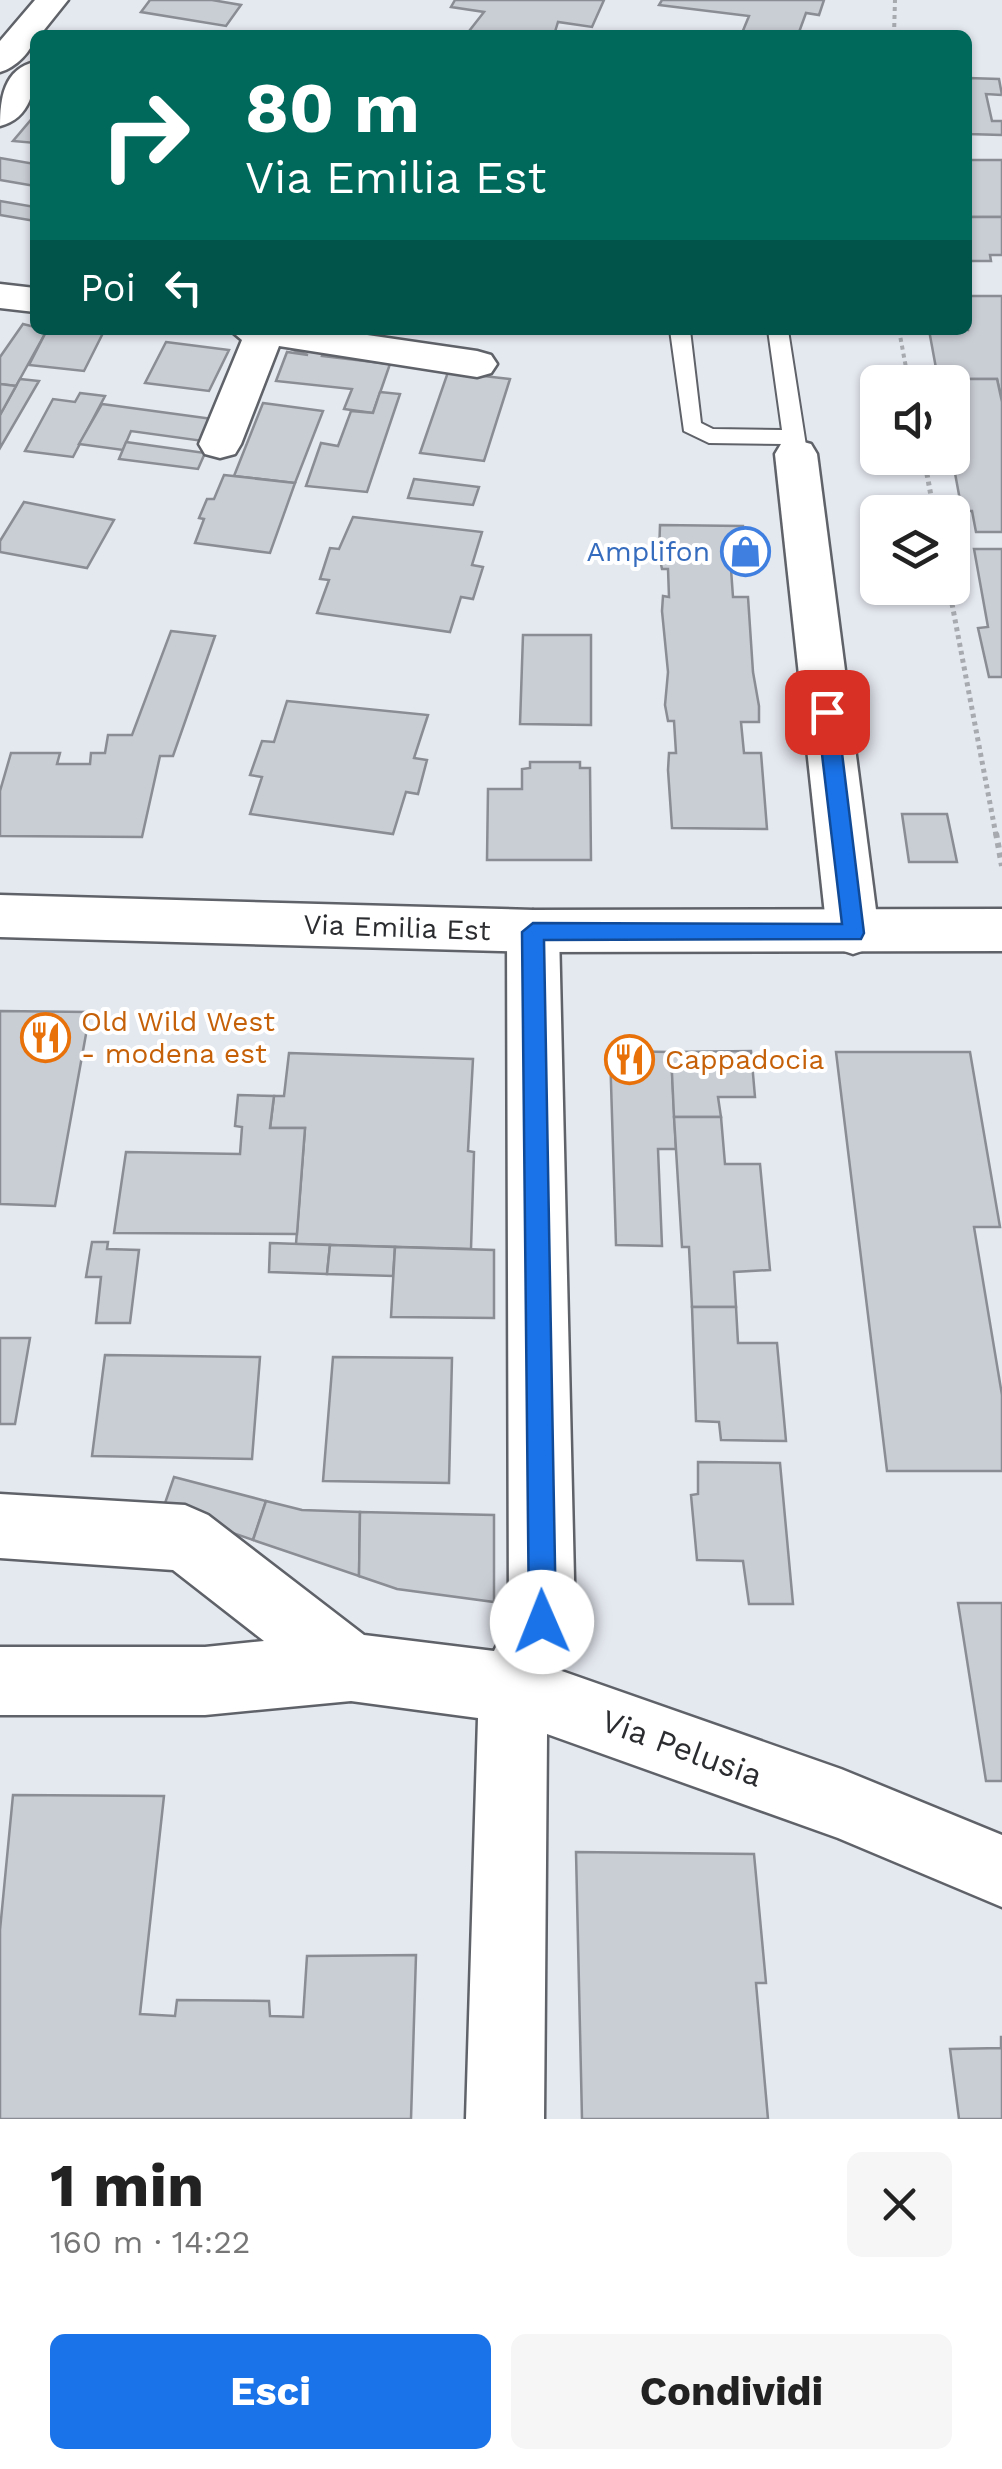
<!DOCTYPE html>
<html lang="it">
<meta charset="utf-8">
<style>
body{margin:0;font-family:"Work Sans",sans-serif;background:#f6f6f6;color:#222;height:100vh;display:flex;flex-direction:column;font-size:38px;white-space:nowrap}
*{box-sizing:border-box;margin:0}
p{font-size:32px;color:#767676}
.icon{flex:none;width:55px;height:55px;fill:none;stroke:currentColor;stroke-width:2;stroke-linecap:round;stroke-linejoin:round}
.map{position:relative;height:2119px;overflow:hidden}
.sheet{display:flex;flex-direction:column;background:#fff;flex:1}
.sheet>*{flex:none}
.guide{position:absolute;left:30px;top:30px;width:942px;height:305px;border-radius:15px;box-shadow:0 2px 8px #0004;background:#00695c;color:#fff;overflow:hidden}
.tools{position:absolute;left:860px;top:365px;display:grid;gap:20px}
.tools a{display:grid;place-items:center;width:110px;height:110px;border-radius:15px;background:#fff;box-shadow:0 2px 8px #0004;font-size:50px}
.pin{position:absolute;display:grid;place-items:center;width:85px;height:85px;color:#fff;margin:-42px;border-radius:20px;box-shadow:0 5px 15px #0006}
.me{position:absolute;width:110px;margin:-55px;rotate:359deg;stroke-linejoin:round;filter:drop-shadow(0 0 8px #0008)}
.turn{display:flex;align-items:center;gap:35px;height:210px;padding:0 50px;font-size:45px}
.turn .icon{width:130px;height:130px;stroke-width:2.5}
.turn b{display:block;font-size:70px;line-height:85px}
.then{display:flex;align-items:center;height:95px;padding:0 50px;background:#0003;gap:20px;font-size:38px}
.round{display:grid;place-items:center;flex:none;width:105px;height:105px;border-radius:15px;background:#f6f6f6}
.head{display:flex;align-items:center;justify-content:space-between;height:170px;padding:0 50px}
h1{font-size:60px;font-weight:700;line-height:75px}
.button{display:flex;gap:20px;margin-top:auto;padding:20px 50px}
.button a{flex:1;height:115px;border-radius:15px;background:#1a73e8;color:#fff;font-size:40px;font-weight:700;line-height:115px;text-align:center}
.button a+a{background:#f6f6f6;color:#222}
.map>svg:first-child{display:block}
</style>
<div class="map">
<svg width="1002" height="2119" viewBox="0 0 1002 2119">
<rect width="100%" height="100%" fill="#e4e8ef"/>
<!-- building -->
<g fill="#c9cdd4" stroke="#8a8d93" stroke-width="2.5">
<path d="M150,0H212L241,5L226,26L141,12Z"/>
<path d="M455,0H604L592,27L558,22L554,35H466L484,12L451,7Z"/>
<path d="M662,0H824L819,15L806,13L798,35L742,33L749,16L659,5Z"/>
<path d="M968,78L999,79L1002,95L986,94L992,121H1002V135L968,134Z"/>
<path d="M35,115V143L13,141Z"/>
<path d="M0,158L35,164V186L0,180Z"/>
<rect x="968" y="160" width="34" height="57"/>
<path d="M0,201L35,207V221L0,215Z"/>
<path d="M968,217H1002V255H990L991,261H968Z"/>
<path d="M968,296H1002V402L997,379H938L929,330H968Z"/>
<path d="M23,324L47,330L16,386L0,384V357Z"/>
<path d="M47,330H76L103,333L84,371L29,365Z"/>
<path d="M166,342L229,350L209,391L145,383Z"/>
<path d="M290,344L324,350L322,356L390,364L373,413L344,409L352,389L276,381L287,352L308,355L288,348Z"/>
<path d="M448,372L510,379L484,461L420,453Z"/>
<path d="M20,379L39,381L0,448V415Z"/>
<path d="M938,379H997L1002,402V532H976L972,511H962L952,457V382H939Z"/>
<path d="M0,384L16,386L0,415Z"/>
<path d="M380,392L400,394L367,492L306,486L321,443L338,446L351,411L373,413Z"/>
<path d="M80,393L105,396L73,457L25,451L53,399L75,402Z"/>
<path d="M263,403L323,411L295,483L234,476Z"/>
<path d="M102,404L220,420L210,442L131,431L123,450L79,444Z"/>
<path d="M126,442L205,453L198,469L119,459Z"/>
<path d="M224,475L295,483L270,553L195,543L204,519L199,518L207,499H214Z"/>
<path d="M414,479L479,487L473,505L408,498Z"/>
<path d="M24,502L114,520L87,568L0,552V541Z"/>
<path d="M353,517L482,532L472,565L483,567L473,599L461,597L450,632L317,613L329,580L320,579L330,548L339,549Z"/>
<path d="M660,525L743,526L747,570L731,569L733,597H748L753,672L759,706V722H741L744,753H761L767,829L672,828L668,770L669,753H676L674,721H668L665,705L668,672L662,611L663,596L669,597L668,569H662L659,555Z"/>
<path d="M974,549H1002V677H989L978,628L988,627Z"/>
<path d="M171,631L215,636L173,756H160L142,837L0,836V791L11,753H60L57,764H90L91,753H105L108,735H132Z"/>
<path d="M523,635H591V725L520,724Z"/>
<path d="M287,701L428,715L414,758L427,760L418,794L406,792L393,834L250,814L262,777L250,775L262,741L274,742Z"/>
<path d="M530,762H580V768H590L591,860H487L488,789H522V769L530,768Z"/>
<path d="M902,814H947L957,862H909Z"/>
<path d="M0,1011L90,1012L55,1206L0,1204Z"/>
<path d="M610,1051L671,1052L676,1149H658L662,1246L616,1245Z"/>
<path d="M751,1051L755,1097H718L721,1117H674L671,1052Z"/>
<path d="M836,1052H970L1000,1227H974L1002,1395V1471H887Z"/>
<path d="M289,1053L473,1059L468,1151L474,1152L471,1249L296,1244L305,1128H270L274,1096H284Z"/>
<path d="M238,1095L274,1096L270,1128H305L297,1234L114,1233L126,1152L240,1154L242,1127L235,1126Z"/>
<path d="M674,1117H721L725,1164H760L770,1270L734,1272L736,1307H692L689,1247H682Z"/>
<path d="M92,1242H108L107,1249L139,1250L130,1323H96L101,1277H86Z"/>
<path d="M270,1243L330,1245L327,1274L269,1272Z"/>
<path d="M330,1245L395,1247L393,1276L327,1274Z"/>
<path d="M395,1247L494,1250V1318L391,1317Z"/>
<path d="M692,1307H736L738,1343H777L786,1441L721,1440L719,1422L696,1421Z"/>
<path d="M0,1338H30L15,1424H0Z"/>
<path d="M105,1355L260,1357L252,1459L92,1456Z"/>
<path d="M333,1357L452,1358L449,1483L323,1481Z"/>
<path d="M698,1462L780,1463L793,1604H749L743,1561L697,1560L691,1495L698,1494Z"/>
<path d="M174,1477L266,1501L253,1540L163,1509Z"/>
<path d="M266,1501L302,1510L360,1512L359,1576L253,1540Z"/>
<path d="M360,1512L494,1515V1602L397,1589L359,1576Z"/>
<path d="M958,1603H1002V1781H986Z"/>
<path d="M13,1795L164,1796L140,2014L175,2016L177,2000L269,2001L270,2016L303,2017L307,1956L416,1955L411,2119H0V1930Z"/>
<path d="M576,1852L754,1854L766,1983H756L768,2119H582Z"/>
<path d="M1001,2037H1002V2119H959L950,2049L1001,2048Z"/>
</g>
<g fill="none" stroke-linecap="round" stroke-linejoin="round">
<defs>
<path id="lane" d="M670,330H690L701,423L713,429L782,430L768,330H788L807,452L803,457H789L784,444L709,443L684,431Z"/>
<g id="street">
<path d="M0,284L35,288V312L0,308Z"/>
<path d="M230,330H333L477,351L491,355L497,364L491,373L477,377L279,346L241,444L235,454L220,458L205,454L199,444L242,340Z"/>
<path d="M796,440L811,444L817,454L879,933L871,948L853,954L835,948L827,933L775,454L781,444Z"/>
<path d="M533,910L551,916L559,931L575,1622L556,1669L841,1769L1002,1835V1907L838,1838L547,1734L544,2119H466L478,1718L351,1701L205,1715H0V1647H205L264,1641L173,1570L0,1558V1494L185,1505L208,1515L364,1635L494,1651L509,1620L507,931L515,916Z"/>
</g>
<g id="secondary">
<path d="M35,0H68L40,35H35C33,51 15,68 0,72V41Z"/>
<path d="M35,62C35,89 31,118 0,126C0,98 4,69 35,62Z"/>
<path d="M0,895L533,910L1002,909V951L533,952L0,937Z"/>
</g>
</defs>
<!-- lane casing -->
<use href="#lane" stroke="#5f6268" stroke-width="4"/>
<!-- street casing -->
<use href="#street" stroke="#5f6268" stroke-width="5"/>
<!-- secondary casing -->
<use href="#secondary" stroke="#5f6268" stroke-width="5"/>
<!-- path-far2 -->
<g stroke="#a7aaaf" stroke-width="4" stroke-dasharray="4 4" stroke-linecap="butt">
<path d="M894,35L895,0"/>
<path d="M899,330L907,373"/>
</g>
<!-- path-far1 -->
<g stroke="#a7aaaf" stroke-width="5" stroke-dasharray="4 4" stroke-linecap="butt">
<path d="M907,371L909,382"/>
<path d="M924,458L934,512"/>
<path d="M949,588L996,835"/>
</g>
<!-- path -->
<path stroke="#a7aaaf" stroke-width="6" stroke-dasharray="5 5" stroke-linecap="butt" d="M996,833L1002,866"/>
<!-- lane -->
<use href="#lane" fill="#fff" fill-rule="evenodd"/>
<!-- street -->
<use href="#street" fill="#fff" fill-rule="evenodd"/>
<!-- secondary -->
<use href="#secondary" fill="#fff" fill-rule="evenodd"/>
</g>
<!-- route -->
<path fill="#1a73e8" stroke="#114b97" stroke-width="2.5" d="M827,705L837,712L864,933L861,939L544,940L556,1622L552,1632L542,1636L533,1632L529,1622L522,932L533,923L842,924L817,712Z"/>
<!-- icons -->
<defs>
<symbol id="shop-ring" viewBox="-11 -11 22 22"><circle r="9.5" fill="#fff" stroke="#3f7fe0" stroke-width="1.5"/><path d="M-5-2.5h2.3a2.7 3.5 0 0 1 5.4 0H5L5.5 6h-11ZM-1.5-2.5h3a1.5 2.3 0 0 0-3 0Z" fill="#3f7fe0"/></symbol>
<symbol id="restaurant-ring" viewBox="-11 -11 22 22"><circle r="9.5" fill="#fff" stroke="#e8710a" stroke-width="1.5"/><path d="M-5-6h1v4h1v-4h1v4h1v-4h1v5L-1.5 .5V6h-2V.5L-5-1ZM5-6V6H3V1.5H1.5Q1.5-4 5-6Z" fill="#e8710a"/></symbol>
</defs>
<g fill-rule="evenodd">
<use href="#shop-ring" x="718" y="524" width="55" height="55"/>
<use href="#restaurant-ring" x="18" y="1010" width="55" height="55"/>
<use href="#restaurant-ring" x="602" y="1032" width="55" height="55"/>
</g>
<g text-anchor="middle" stroke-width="8" stroke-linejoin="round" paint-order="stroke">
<!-- shop labels -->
<g font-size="28" fill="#366cbe" stroke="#fff" text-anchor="end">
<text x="710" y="561">Amplifon</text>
</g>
<!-- street labels -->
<g font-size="28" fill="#2b2c2f" stroke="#fff">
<text transform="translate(397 927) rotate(2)" y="10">Via Emilia Est</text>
</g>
<!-- food labels -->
<g font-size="28" fill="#c56008" stroke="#fff" text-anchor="start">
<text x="81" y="1031">Old Wild West<tspan x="81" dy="32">- modena est</tspan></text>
<text x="665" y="1069">Cappadocia</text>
</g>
<!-- near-street labels -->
<g font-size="32" fill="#2b2c2f" stroke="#fff">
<text transform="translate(682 1748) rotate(20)" y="11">Via Pelusia</text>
</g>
</g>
</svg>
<div class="tools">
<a><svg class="icon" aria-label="sound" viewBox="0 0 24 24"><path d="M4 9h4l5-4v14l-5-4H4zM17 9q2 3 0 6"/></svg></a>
<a><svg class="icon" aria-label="layers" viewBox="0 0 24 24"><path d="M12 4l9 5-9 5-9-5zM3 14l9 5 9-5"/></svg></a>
</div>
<div class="pin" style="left:827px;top:712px;background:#d93025"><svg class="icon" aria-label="arrive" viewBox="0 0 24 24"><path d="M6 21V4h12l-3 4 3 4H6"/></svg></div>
<svg class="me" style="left:542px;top:1622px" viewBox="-20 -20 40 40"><circle r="19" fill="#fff"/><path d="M0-13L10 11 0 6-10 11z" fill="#1a73e8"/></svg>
<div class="guide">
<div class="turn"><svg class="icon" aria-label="right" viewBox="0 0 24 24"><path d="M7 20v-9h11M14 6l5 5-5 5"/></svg><div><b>80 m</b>Via Emilia Est</div></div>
<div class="then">Poi<svg class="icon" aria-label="left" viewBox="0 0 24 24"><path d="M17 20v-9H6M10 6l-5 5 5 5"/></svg></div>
</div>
</div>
<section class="sheet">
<div class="head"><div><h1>1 min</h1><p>160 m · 14:22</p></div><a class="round"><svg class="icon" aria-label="close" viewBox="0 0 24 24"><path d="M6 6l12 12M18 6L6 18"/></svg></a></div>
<div class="button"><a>Esci</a><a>Condividi</a></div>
</section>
